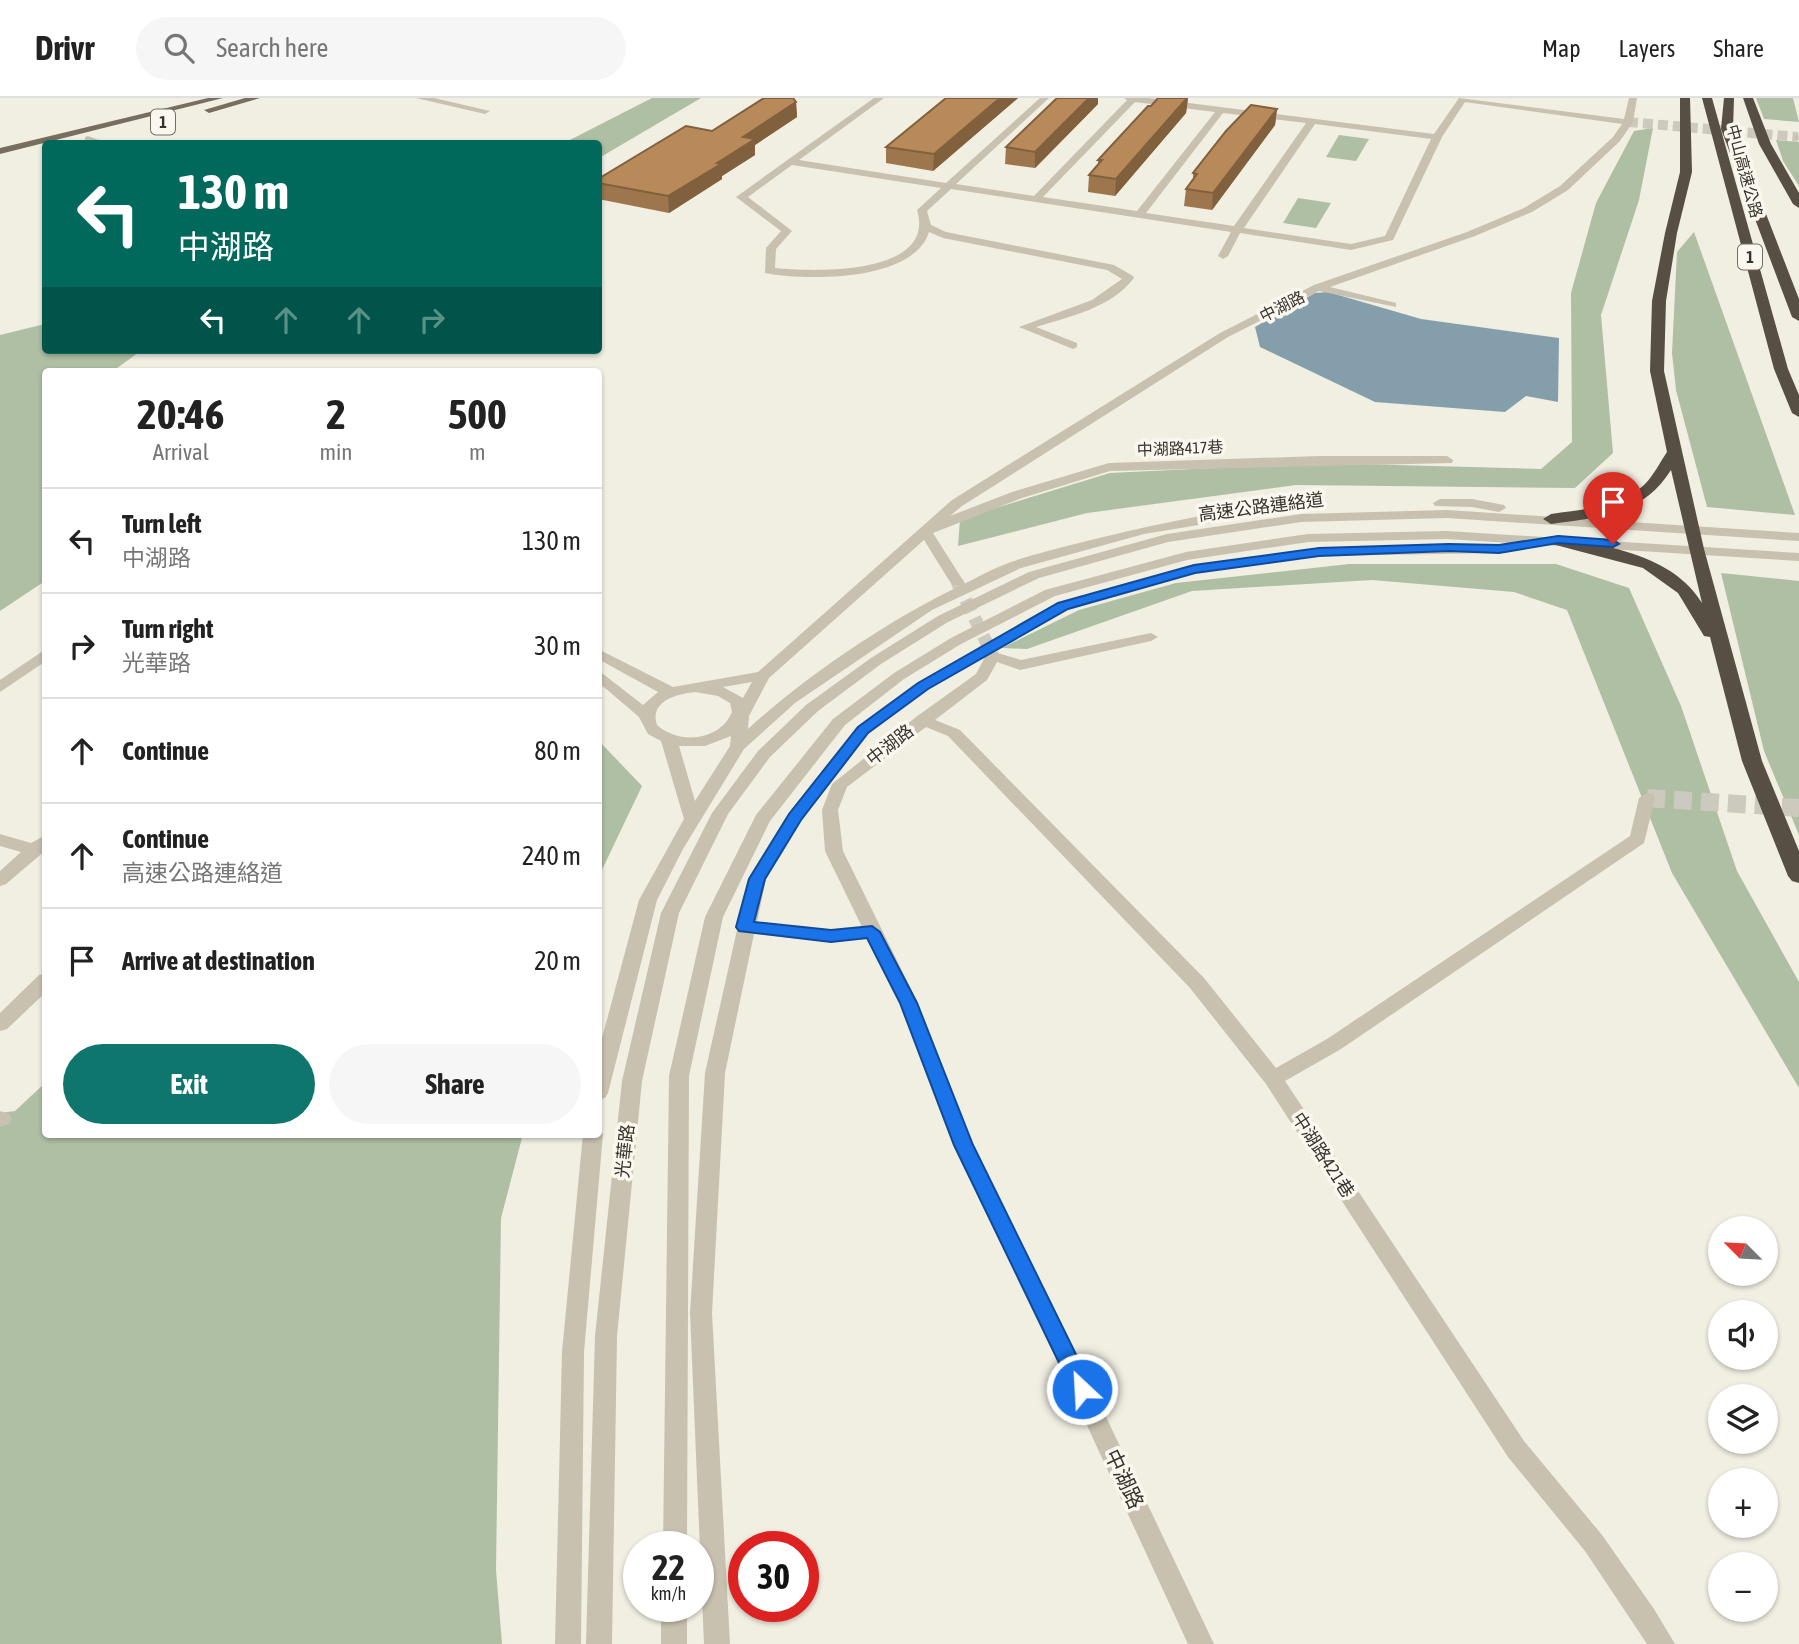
<!DOCTYPE html>
<meta charset="utf-8">
<style>
body{margin:0;font-family:"Asap Condensed","Noto Sans TC",sans-serif;background:#f6f6f6;color:#222;height:100vh;display:flex;flex-direction:column;font-size:26px;white-space:nowrap}
*{box-sizing:border-box;margin:0}
p{font-size:23px;color:#767676}
.icon{flex:none;width:38px;height:38px;fill:none;stroke:currentColor;stroke-width:2;stroke-linecap:round;stroke-linejoin:round}
.map{position:relative;flex:1;overflow:hidden}
.details{position:absolute;left:42px;top:270px;width:560px;height:770px;display:flex;flex-direction:column;background:#fff;border-radius:7px;box-shadow:0 2px 5px #0004}
.details>*{flex:none}
.hud{position:absolute;left:42px;top:42px;width:560px;height:214px;border-radius:7px;box-shadow:0 2px 5px #0004;background:#00695c;color:#fff;overflow:hidden}
.needle{width:46px;rotate:294deg}
.controls{position:absolute;left:1708px;top:1118px;display:grid;gap:14px}
.controls a{display:grid;place-items:center;width:70px;height:70px;border-radius:50%;background:#fff;box-shadow:0 2px 5px #0004;font-size:35px}
.speed{position:absolute;left:623px;top:1433px;display:flex;gap:14px;font-size:35px;font-weight:700;text-align:center}
.speed>*{display:grid;place-content:center;width:91px;height:91px;border-radius:50%;background:#fff;box-shadow:0 2px 5px #0004;line-height:1}
.speed small{font-size:18px;font-weight:400}
.speed .limit{border:10px solid #d22;background:#fff;color:#111}
.pin{position:absolute;display:grid;place-items:center;width:60px;height:60px;color:#fff;margin:-72px -30px;border-radius:50% 50% 50% 0;rotate:-45deg;box-shadow:0 0 7px #0007}
.pin .icon{rotate:45deg}
.me{position:absolute;width:77px;margin:-38px;rotate:335deg;stroke-linejoin:round;filter:drop-shadow(0 0 5px #0008)}
.turn{display:flex;align-items:center;gap:24px;height:147px;padding:0 21px;font-size:32px}
.turn .icon{width:91px;height:91px;stroke-width:2.5}
.turn b{display:block;font-size:49px;line-height:60px}
.lanes{display:flex;align-items:center;height:66px;padding:0 21px;background:#0003;justify-content:center;gap:35px;direction:ltr}
.lanes .off{opacity:.35}
.eta{display:flex;justify-content:space-evenly;align-items:center;height:119px;text-align:center}
.eta b{font-size:42px;font-weight:700;line-height:49px}
.cta{display:flex;gap:14px;margin-top:auto;padding:14px 21px}
.cta a{flex:1;height:80px;border-radius:42px;background:#0f766e;color:#fff;font-size:28px;font-weight:700;line-height:80px;text-align:center}
.cta a+a{background:#f6f6f6;color:#222}
ul{padding:0;list-style:none}
li{display:flex;align-items:center;gap:21px;height:105px;padding:0 21px;border-top:2px solid #e0e0e0}
li div{flex:1}
li b{display:block;font-size:26px}
li em{font-style:normal}
header{display:flex;align-items:center;gap:42px;box-sizing:border-box;height:98px;padding:0 35px;background:#fff;border-bottom:2px solid #e0e0e0}
header strong{font-size:33px}
nav{display:flex;gap:38px;margin-inline-start:auto;font-size:24px}
.search{width:490px;height:63px;background:#f6f6f6;display:flex;align-items:center;gap:18px;box-sizing:border-box;padding:0 24px;border-radius:38px;color:#767676;font-size:26px}
.map>svg:first-child{display:block}
</style>
<header>
<strong>Drivr</strong>
<div class="search"><svg class="icon" aria-label="search" viewBox="0 0 24 24"><circle cx="10" cy="10" r="6"/><path d="M15 15l6 6"/></svg>Search here</div>
<nav><a>Map</a><a>Layers</a><a>Share</a></nav>
</header>
<div class="map">
<svg width="1799" height="1546" viewBox="0 0 1799 1546">
<rect width="100%" height="100%" fill="#f1eee2"/>
<!-- green -->
<g fill="#afbfa3">
<path d="M652,0H701L599,60L598,46L564,45Z"/>
<path d="M1756,0H1793L1799,24L1764,21Z"/>
<path d="M1653,30L1639,102L1601,217L1613,355L1575,390L1296,387L1087,415L958,448L960,421L1110,375L1322,365L1541,371L1572,344L1571,195L1596,105L1634,33Z"/>
<path d="M1339,37L1369,41L1356,63L1326,59Z"/>
<path d="M1776,42L1799,44V88L1783,63Z"/>
<path d="M1298,100L1331,105L1316,130L1283,125Z"/>
<path d="M1694,134L1795,417L1707,409L1676,292L1672,255L1677,154Z"/>
<path d="M45,226L46,252H142L113,273H46L45,483L0,513V237Z"/>
<path d="M1349,466H1556L1629,490L1681,608L1737,773L1799,884V990L1672,775L1567,512L1514,494L1372,482L1192,493L1027,551L1002,550L1079,512L1176,485Z"/>
<path d="M1721,475L1799,483V737L1764,653Z"/>
<path d="M599,643L642,688L599,778Z"/>
<path d="M45,985L46,1036H523L501,1120L496,1472L502,1546H0V1015L15,1013Z"/>
</g>
<!-- water -->
<path fill="#849fab" d="M1328,194L1421,221L1559,240L1558,304L1526,298L1505,314L1375,304L1260,249L1255,229L1315,195Z"/>
<g fill="none" stroke-linecap="round" stroke-linejoin="round">
<!-- minor-tunnel-far2 -->
<path stroke="#ccc9be" stroke-width="10" stroke-dasharray="10 5" stroke-linecap="butt" d="M1628,24L1798,39"/>
<!-- minor-tunnel-far1 -->
<path stroke="#ccc9be" stroke-width="13" stroke-dasharray="13 7" stroke-linecap="butt" d="M957,484L993,558"/>
<!-- minor-tunnel -->
<path stroke="#ccc9be" stroke-width="18" stroke-dasharray="18 9" stroke-linecap="butt" d="M1647,700L1799,710"/>
<!-- minor -->
<g fill="#c8c1af" fill-rule="evenodd">
<path d="M416,0H434L490,13L485,16Z"/>
<path d="M874,0H884L799,62L946,85L1040,0H1049L956,86L1034,98L1127,2L1124,0H1149L1434,36L1459,0L1624,21L1629,0H1637L1633,24L1620,43L1568,92L1532,114L1475,138L1330,189L1396,205V209L1319,193L1228,239L962,408L950,418L1012,394L1109,365L1320,358H1447L1453,362L1452,365L1110,373L1022,400L933,435L964,484L962,487C978,479 994,470 1011,464C1049,450 1302,388 1325,408L1318,412L1285,413L1144,436L1021,470L932,512L795,605L744,651L683,751L657,802L608,995L605,1000L598,1002V955L639,802L684,721L661,643L648,636L639,619L598,584V572L643,607L658,594L598,561V551L673,589L758,574L952,402L1220,235L1314,187L1467,134L1524,110L1560,88L1613,39L1622,26L1465,4L1442,39L1393,142L1351,152L1240,135L1228,158L1223,161L1218,158L1231,134L951,91L927,113L931,127L946,134L1114,167L1133,178L1134,180C1111,210 1071,218 1036,229L1077,245V249L1073,251L1019,229L1092,202L1122,181L1107,172L943,140L929,134C914,184 805,183 765,175L766,150L781,133L736,99ZM1135,4L1215,14L1137,113L1043,99ZM1223,15L1306,25L1234,128L1146,115ZM1315,26L1431,41L1385,138L1351,146L1244,130ZM792,67L941,90L917,112C937,178 813,174 775,170L776,151L792,133L748,99ZM924,442L952,487H962C890,521 807,577 748,631L749,618L769,580ZM752,584L743,600L723,589ZM695,594L718,598L730,605L732,614C720,643 679,647 657,627C649,603 677,596 695,594ZM731,638L730,648L695,703L679,648H705Z"/>
<path d="M1798,36L1799,42L1795,41L1793,39Z"/>
<path d="M88,38L104,44L105,46L85,43V39Z"/>
<path d="M1440,401H1472L1504,407L1506,410L1499,414L1472,409L1435,408L1433,405Z"/>
<path d="M1447,412L1799,435V443L1447,420L1301,424L1168,444L1039,480L948,524L881,566L818,613L770,659L728,716L679,815L642,983L617,1238L612,1546H586L595,1238L622,983L661,815L712,715L758,653L806,607L871,560L938,518L1029,474L1167,436L1301,416Z"/>
<path d="M1447,433L1799,455V463L1447,441L1308,444L1187,462L1055,498L961,546L904,581L845,627L770,723L723,819L689,978L687,1449H663L669,978L705,819L756,717L833,621L894,575L951,540L1045,492L1186,454L1308,436Z"/>
<path d="M1449,446L1498,447L1505,451L1498,455L1319,458L1195,475L1068,511L994,554L1021,562L1151,535L1158,539L1151,543L1020,572L997,564L987,582L935,622L960,632L1204,880L1276,970L1327,941L1630,738L1639,700L1647,695L1653,696L1655,700L1644,745L1341,951L1285,983L1524,1343L1602,1437L1654,1511L1675,1546H1647L1585,1453L1508,1359L1266,986L1190,890L948,638L926,629L847,689L838,712L843,753L918,905L973,1047L1069,1241L1214,1546H1188L1047,1241L953,1047L900,905L868,841L831,844L754,836L725,975L712,1215L730,1546H704L690,1215L705,975L737,832L735,829L739,824L748,781L789,715L857,629L918,585L1058,505L1194,467L1319,450ZM985,559L976,576L916,619L832,686L822,712L825,753L862,829L831,832L757,824L766,781L802,722L869,635L928,591Z"/>
<path d="M46,551V563L0,594V582Z"/>
<path d="M0,736L31,745L46,737V752L6,786L0,788V773L21,754L0,748Z"/>
<path d="M46,876V894L7,931L0,933V915L39,877Z"/>
<path d="M0,1013L9,1016L12,1021L9,1026L0,1029Z"/>
<path d="M598,1030L603,1036L584,1254L581,1546H555L562,1254L583,1036H598Z"/>
<rect x="661" y="1508" width="26" height="38"/>
</g>
<!-- major -->
<g fill="#786e5f" fill-rule="evenodd">
<path d="M208,0H223L0,56V50Z"/>
<path d="M245,0H260L209,15L204,12Z"/>
</g>
<!-- highway -->
<g fill="#584f44" fill-rule="evenodd">
<path d="M1680,0H1690L1692,74L1677,135L1666,203L1664,273L1704,451L1762,663L1799,753V785L1792,783L1788,778L1742,663L1710,539L1704,538L1678,495L1643,470L1552,446L1550,442L1558,437C1609,450 1672,456 1702,505L1671,372C1642,418 1600,419 1551,426L1543,421L1551,416C1583,411 1621,410 1645,386C1654,377 1660,364 1667,354L1650,273L1652,203L1665,135L1680,74Z"/>
<path d="M1702,0H1712L1788,271L1799,297V319L1792,315L1774,271Z"/>
<path d="M1724,0H1734L1733,31L1799,201V223L1792,219L1721,31Z"/>
<path d="M1743,0H1753L1771,46L1799,95V110L1793,106L1759,46Z"/>
</g>
</g>
<!-- wall -->
<g fill="#9e764d">
<path d="M946,0H1018L933,73L886,65V49Z"/>
<path d="M1057,0H1098V6L1035,70L1005,66L1006,49Z"/>
<path d="M1188,0L1186,15L1115,98L1088,94L1089,77L1098,67V62L1151,8Z"/>
<path d="M796,4L797,19L755,47V57L722,78V81L669,115L598,101V81L712,33Z"/>
<path d="M1277,11L1275,27L1212,112L1184,108L1186,91L1193,81V75Z"/>
</g>
<!-- shaded-wall -->
<g fill="#81603e">
<path d="M1000,0H1018L933,73L934,56Z"/>
<path d="M1089,0H1098V6L1035,70V54Z"/>
<path d="M1188,0L1186,15L1115,98L1116,81Z"/>
<path d="M796,4L797,19L755,47V57L722,78V81L669,115L668,98L717,65L743,39Z"/>
<path d="M1277,11L1275,27L1212,112L1213,95Z"/>
</g>
<!-- building -->
<g fill="#b88959" stroke="#81603e" stroke-width="2">
<path d="M764,0H793L796,4L743,39L755,41L717,65L721,66L668,98L598,85V81L686,28L712,33Z"/>
<path d="M946,0H1000L934,56L886,49Z"/>
<path d="M1057,0H1089L1035,54L1006,49Z"/>
<path d="M1158,0H1187L1116,81L1089,77L1102,62H1098L1148,8H1151Z"/>
<path d="M1251,7L1277,11L1213,95L1186,91L1197,76L1193,75L1226,33Z"/>
</g>
<!-- route -->
<path fill="#1a73e8" stroke="#114b97" stroke-width="2" d="M1558,438L1613,442L1619,446L1613,449L1558,445L1499,455L1449,453L1319,458L1195,475L1068,511L928,591L868,635L801,722L765,781L754,824L831,832L872,828L880,834L917,905L973,1047L1093,1291L1089,1298L1082,1301L1075,1298L954,1047L900,905L867,840L831,844L739,833L736,829L749,781L789,716L858,629L918,585L1058,505L1194,467L1319,450L1449,446L1499,447Z"/>
<g text-anchor="middle" stroke-width="7" stroke-linejoin="round" paint-order="stroke">
<!-- shield labels -->
<g fill="#f9f7ee" stroke="#726e66" stroke-width="2">
<rect x="151" y="11.5" width="24" height="25" rx="5"/>
<rect x="1738" y="146.5" width="24" height="25" rx="5"/>
</g>
<g font-size="16" font-weight="bold" fill="#38332c">
<text x="163" y="30">1</text>
<text x="1750" y="165">1</text>
</g>
<!-- far-street labels -->
<g font-size="16" fill="#38332c" stroke="#f9f7ee">
<text transform="translate(1745 73) rotate(75)" y="6">中山高速公路</text>
<text transform="translate(1282 208) rotate(-27)" y="6">中湖路</text>
<text transform="translate(1180 350) rotate(-2)" y="6">中湖路417巷</text>
</g>
<!-- street labels -->
<g font-size="18" fill="#38332c" stroke="#f9f7ee">
<text transform="translate(1261 409) rotate(-7)" y="6">高速公路連絡道</text>
<text transform="translate(890 647) rotate(-38)" y="6">中湖路</text>
<text transform="translate(625 1053) rotate(-84)" y="6">光華路</text>
<text transform="translate(1323 1057) rotate(57)" y="6">中湖路421巷</text>
</g>
<!-- near-street labels -->
<g font-size="21" fill="#38332c" stroke="#f9f7ee">
<text transform="translate(1124 1381) rotate(65)" y="7">中湖路</text>
</g>
</g>
</svg>
<div class="controls">
<a><svg class="needle" viewBox="-14 -14 28 28"><path d="M0-13l5 13h-10z" fill="#e53935"/><path d="M0 13l5-13h-10z" fill="#767676"/></svg></a>
<a><svg class="icon" aria-label="sound" viewBox="0 0 24 24"><path d="M4 9h4l5-4v14l-5-4H4zM17 9q2 3 0 6"/></svg></a>
<a><svg class="icon" aria-label="layers" viewBox="0 0 24 24"><path d="M12 4l9 5-9 5-9-5zM3 14l9 5 9-5"/></svg></a>
<a>+</a>
<a>−</a>
</div>
<div class="speed"><div>22<small>km/h</small></div><div class="limit">30</div></div>
<div class="pin" style="left:1613px;top:446px;background:#d93025"><svg class="icon" aria-label="arrive" viewBox="0 0 24 24"><path d="M6 21V4h12l-3 4 3 4H6"/></svg></div>
<svg class="me" style="left:1082px;top:1291px" viewBox="-20 -20 40 40"><circle r="17" fill="#1a73e8" stroke="#fff" stroke-width="3"/><path d="M0-11L8 9 0 5-8 9z" fill="#fff"/></svg>
<div class="hud">
<div class="turn"><svg class="icon" aria-label="left" viewBox="0 0 24 24"><path d="M17 20v-9H6M10 6l-5 5 5 5"/></svg><div><b>130 m</b>中湖路</div></div>
<div class="lanes"><svg class="icon" aria-label="left" viewBox="0 0 24 24"><path d="M17 20v-9H6M10 6l-5 5 5 5"/></svg><svg class="icon off" aria-label="ahead" viewBox="0 0 24 24"><path d="M12 20V5M6 11l6-6 6 6"/></svg><svg class="icon off" aria-label="ahead" viewBox="0 0 24 24"><path d="M12 20V5M6 11l6-6 6 6"/></svg><svg class="icon off" aria-label="right" viewBox="0 0 24 24"><path d="M7 20v-9h11M14 6l5 5-5 5"/></svg></div>
</div>
<section class="details">
<div class="eta">
<div><b>20:46</b><p>Arrival</p></div>
<div><b>2</b><p>min</p></div>
<div><b>500</b><p>m</p></div>
</div>
<ul>
<li><svg class="icon" aria-label="left" viewBox="0 0 24 24"><path d="M17 20v-9H6M10 6l-5 5 5 5"/></svg><div><b>Turn left</b><p>中湖路</p></div><em>130 m</em></li>
<li><svg class="icon" aria-label="right" viewBox="0 0 24 24"><path d="M7 20v-9h11M14 6l5 5-5 5"/></svg><div><b>Turn right</b><p>光華路</p></div><em>30 m</em></li>
<li><svg class="icon" aria-label="ahead" viewBox="0 0 24 24"><path d="M12 20V5M6 11l6-6 6 6"/></svg><div><b>Continue</b></div><em>80 m</em></li>
<li><svg class="icon" aria-label="ahead" viewBox="0 0 24 24"><path d="M12 20V5M6 11l6-6 6 6"/></svg><div><b>Continue</b><p>高速公路連絡道</p></div><em>240 m</em></li>
<li><svg class="icon" aria-label="arrive" viewBox="0 0 24 24"><path d="M6 21V4h12l-3 4 3 4H6"/></svg><div><b>Arrive at destination</b></div><em>20 m</em></li>
</ul>
<div class="cta"><a>Exit</a><a>Share</a></div>
</section>
</div>
